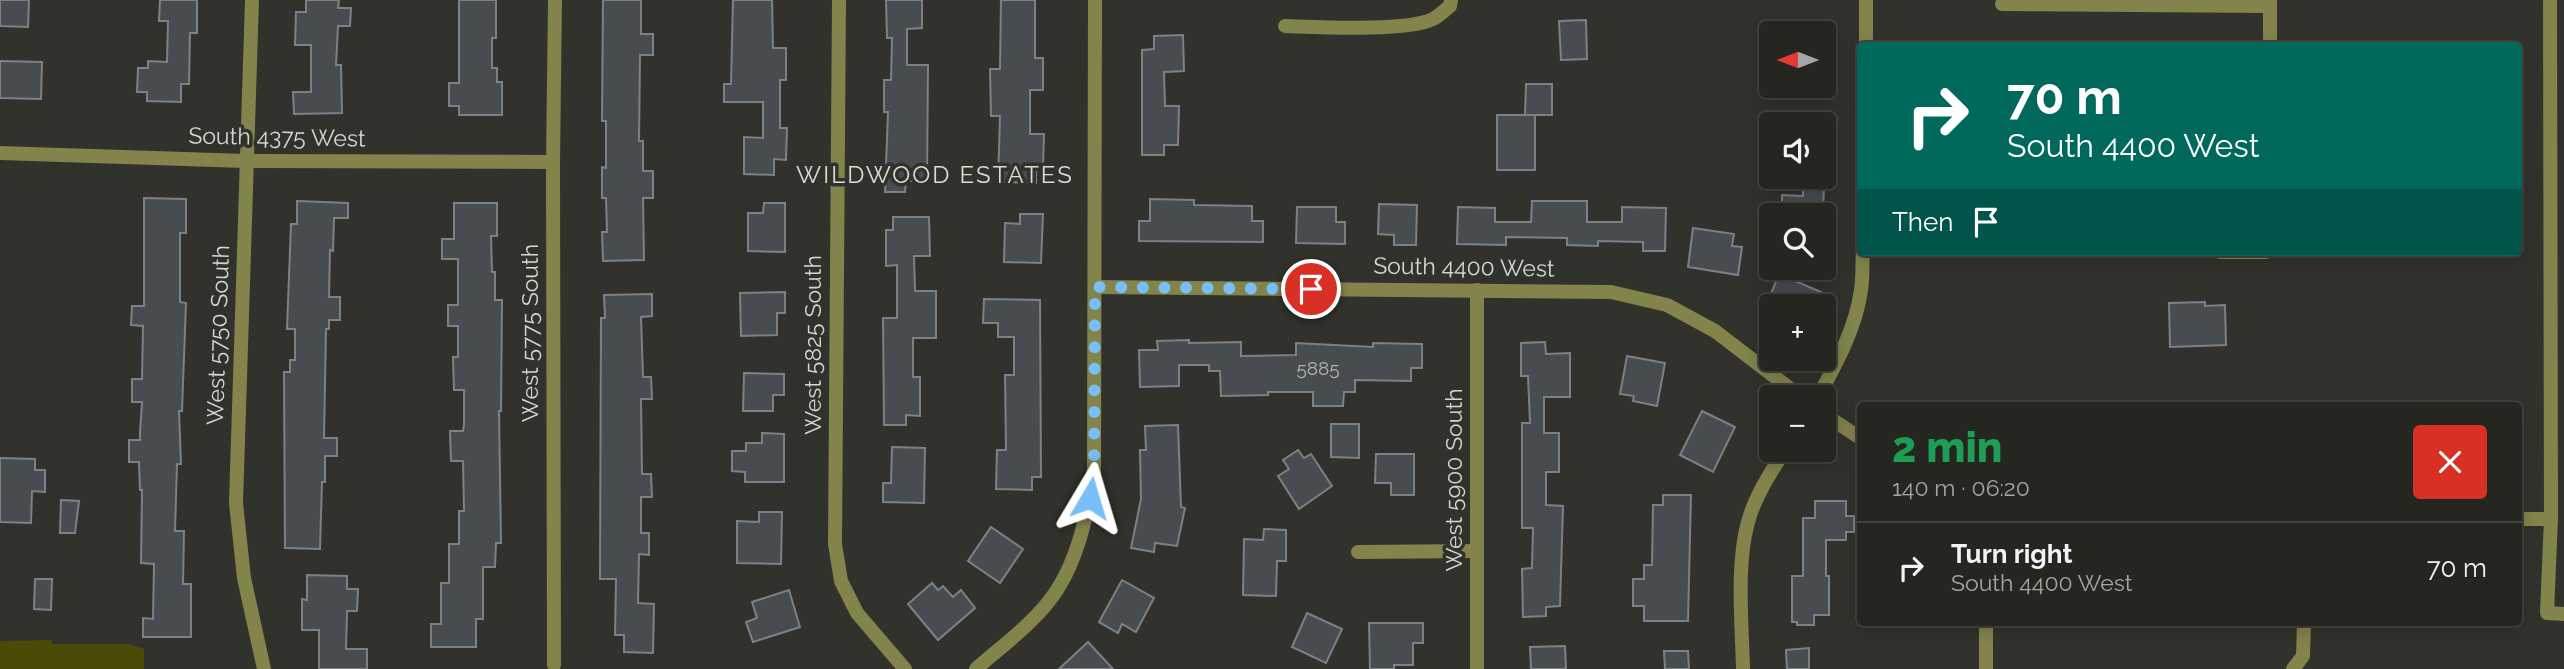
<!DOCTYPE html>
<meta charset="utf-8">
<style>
body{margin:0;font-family:Raleway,sans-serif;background:#32322e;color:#f1f3f6;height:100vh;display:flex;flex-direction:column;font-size:26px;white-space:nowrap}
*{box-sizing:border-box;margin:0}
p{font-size:23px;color:#a4a5a5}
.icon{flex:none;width:38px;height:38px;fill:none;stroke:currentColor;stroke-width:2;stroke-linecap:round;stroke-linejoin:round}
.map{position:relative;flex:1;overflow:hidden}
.side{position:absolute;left:1857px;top:402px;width:665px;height:224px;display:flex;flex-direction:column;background:#262621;border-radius:7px;box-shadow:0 4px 18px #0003,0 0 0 2px #42433f}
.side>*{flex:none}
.top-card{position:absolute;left:1857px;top:42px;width:665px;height:214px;border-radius:7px;box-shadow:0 4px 18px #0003,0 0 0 2px #42433f;background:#00695c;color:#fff;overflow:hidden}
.needle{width:46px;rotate:270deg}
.controls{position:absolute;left:1759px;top:21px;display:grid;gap:14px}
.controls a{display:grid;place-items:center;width:77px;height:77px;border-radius:7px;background:#262621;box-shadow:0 4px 18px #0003,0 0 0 2px #42433f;font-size:35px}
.pin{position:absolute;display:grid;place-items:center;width:60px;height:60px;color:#fff;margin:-30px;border:4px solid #fff;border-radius:50%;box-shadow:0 2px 7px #0007}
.me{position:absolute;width:77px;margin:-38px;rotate:7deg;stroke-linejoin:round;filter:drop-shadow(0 0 5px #0008)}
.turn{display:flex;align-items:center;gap:24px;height:147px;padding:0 35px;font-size:32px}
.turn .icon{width:91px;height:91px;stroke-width:2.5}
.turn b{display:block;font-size:49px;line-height:60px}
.then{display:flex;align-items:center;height:66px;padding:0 35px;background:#0003;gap:14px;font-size:26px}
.round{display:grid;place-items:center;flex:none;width:74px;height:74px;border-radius:7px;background:#32322e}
.overview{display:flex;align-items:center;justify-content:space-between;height:119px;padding:0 35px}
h1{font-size:42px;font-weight:800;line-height:52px;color:#1e9e55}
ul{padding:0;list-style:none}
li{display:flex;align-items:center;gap:21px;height:91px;padding:0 35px;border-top:2px solid #42433f}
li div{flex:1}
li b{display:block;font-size:26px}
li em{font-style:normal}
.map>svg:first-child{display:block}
</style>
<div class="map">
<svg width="2564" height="669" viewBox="0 0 2564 669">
<rect width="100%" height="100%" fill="#32322c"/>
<!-- green -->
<path fill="#4b4a07" d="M52,640V644H129L144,649V669H0V641Z"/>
<!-- building -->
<g fill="#474c50" stroke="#7c8186" stroke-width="2">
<path d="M0,0H29L28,27L0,26Z"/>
<path d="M160,0H197V33H190L189,84H181V102L147,101V92H137L138,68H148V61L167,62L168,21H159Z"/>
<path d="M306,0H339L338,8H351L350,26H338L336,65H341L342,113L294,114L293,92H311V45H295L296,12H306Z"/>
<path d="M459,0H496V38H492V68H497V82H502V115H459V106H449V83H459Z"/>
<path d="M603,0H641V34H653V55H640L639,141H643V171H653V198H643L644,260L603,261L602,232H607L606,198H602V167L606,168V121H602Z"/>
<path d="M733,0H772L773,48H786V80H780V128H787L786,160L774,159V175L744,174V137L763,138V102H724V84H731Z"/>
<path d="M886,0H922V28L907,29V65H928L927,181H906L905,192H885L888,112H884V80H891L892,38H887Z"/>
<path d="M1001,0H1035V58H1043V90H1030V134H1044L1043,168H1036V183L998,182L1000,116H991L990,69H1000Z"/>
<path d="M1586,20L1587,59L1561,60L1559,21Z"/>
<path d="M1183,35L1184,71L1164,72L1165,106H1179L1178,145H1164V155H1142V50L1154,49V36Z"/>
<path d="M0,61L42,62L41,99L0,98Z"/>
<path d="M1526,84H1552V115H1525Z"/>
<rect x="1497" y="115" width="38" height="55"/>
<path d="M1803,184L1824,185L1823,215H1782V195L1803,196Z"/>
<path d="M144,198L186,199V233H180V302L186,303L182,411H179L181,464H177L175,531H184L183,584H191V637H143V618L153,619L154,564L141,563L142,490H140L139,462H129V440H140V433L142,402H132V379H142L143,326L131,325L132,306H144Z"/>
<path d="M1150,199L1194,200V205L1252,206V221H1263V242L1139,241V221H1150Z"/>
<path d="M297,201L348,203V218H334L333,251L330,250L329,297H340V320H329V329H326L324,438H337V456H325V482H322L320,549L285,548L284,372H290V360H295V329H287L291,224H297Z"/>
<path d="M1532,201H1587V222H1622V207L1666,208L1665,251H1643V242L1598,241V246L1567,245V238L1506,237V245L1457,244L1458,207L1495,208V222H1531Z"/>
<path d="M454,203H497V236H491L492,272H495V300H502L501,411H499L501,543H496L495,567H483V619H476V647H431V624H441V583H449V544H459V511H464L463,461H451L450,431H463L464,425V390H454L453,357H458V326H448V305H458V259H442V239H454Z"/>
<path d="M764,203H785V252L748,251V213H763Z"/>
<path d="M1379,204L1417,205L1416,245H1394V235L1378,234Z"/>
<path d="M1297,207H1336V222H1345V244L1296,243Z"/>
<path d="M1020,214H1043L1041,263L1004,262L1005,223L1020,224Z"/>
<path d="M893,217H929L930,256H914L915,291H936V338H913V377H920V416L906,415V425H884L883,318H897V265L886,266V230H893Z"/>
<path d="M1693,228L1734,234L1732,246L1742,247L1738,275L1688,267Z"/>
<path d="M1779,274L1821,292L1815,306H1766Z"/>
<path d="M785,292V313H777V335L741,336L740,293Z"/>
<path d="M652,294V316L641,317L643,377H651L652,399H641L642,474H651L652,497H641V533H649V555L639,554L638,603L654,604L653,653L624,652V635H615L616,579H600L601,318H605L604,295Z"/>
<path d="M984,299L1040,300L1041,477H1032V490L996,489L997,450H1006L1005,375H1014V337H998V323H983Z"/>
<path d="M2205,302V306L2225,305L2226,345L2170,347L2169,303Z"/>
<path d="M1189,340V343L1241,342V356L1296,355V343L1373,347V343L1422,344V368H1411V381L1355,380V392H1344L1343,406H1313V392H1268V395L1221,396L1220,371H1209V365H1179V386L1140,387L1139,350H1158L1157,341Z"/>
<path d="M1545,342L1546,354L1570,353V397H1544V433H1559V472H1546V505L1563,506L1560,606L1546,607V616L1523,617L1522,569L1532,568L1533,528H1522V423H1530L1528,376H1521V343Z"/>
<path d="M1627,356L1665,363L1657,406L1633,401L1634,396L1620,394Z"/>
<path d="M744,373L784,374V395H773V411H743Z"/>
<path d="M1702,411L1735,427L1713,472L1680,455Z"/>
<path d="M1331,424H1359V458L1331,457Z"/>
<path d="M1178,425L1181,507L1185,508L1177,546L1155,543L1154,552L1131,548L1141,499L1140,450H1146L1145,426Z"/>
<path d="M762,433L784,434V482H745V472L732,471V451H746V443H762Z"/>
<path d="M892,447L925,448L924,503L883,502V483H891Z"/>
<path d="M1298,450L1304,458L1311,454L1332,486L1299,509L1278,476L1289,469L1283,460Z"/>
<path d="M1376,454H1414V495H1391V483H1375Z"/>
<path d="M0,458L35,459V470H45V492L32,491L31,523L0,522Z"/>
<path d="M1663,495H1691L1688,621H1644V606H1633V579H1644V565H1652L1653,505H1663Z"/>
<path d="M61,500L79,501L75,533H60Z"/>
<path d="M1815,501H1846V516H1854V532H1846V540H1826V576H1829V615H1814V625H1797V622H1792V576H1803V518H1815Z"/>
<path d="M759,512H782L781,564L737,563V521L759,522Z"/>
<path d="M991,527L1023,549L1000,583L968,561Z"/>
<path d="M1264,529L1286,530V561H1277L1276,596L1243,595L1244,539L1263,540Z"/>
<path d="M307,575L347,576V589H358L357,611H347L346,649H367V669H319V630H302V599L307,600Z"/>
<path d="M35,579H52L51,610L34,609Z"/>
<path d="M1122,580L1154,598L1136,632L1122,624L1118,633L1099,622Z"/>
<path d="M932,583L938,590L943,586L953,597L961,590L975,608L938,640L908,604Z"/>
<path d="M789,590L800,627L753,642L746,622L757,618L752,602Z"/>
<path d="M1307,613L1342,629L1326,663L1292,647Z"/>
<path d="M1369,623H1423V643H1413V665H1394V669H1370Z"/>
<path d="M1088,642L1113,669H1059Z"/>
<path d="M1565,646L1566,669H1531L1530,647Z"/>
<path d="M1809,648V669H1787L1786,650Z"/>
<path d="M1664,651H1688L1689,669H1665Z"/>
</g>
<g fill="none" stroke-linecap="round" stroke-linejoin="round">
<!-- minor -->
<g stroke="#83834c" stroke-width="14">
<path d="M252,0L236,503L244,578L264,669"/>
<path d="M839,0L835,544L841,581L857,613L905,669"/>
<path d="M2550,0L2551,519L2547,613L2564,614"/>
<path d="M2002,4L2270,6"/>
<path d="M1285,26C1317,27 1406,32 1433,19C1439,16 1445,10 1450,6L1451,0"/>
<path d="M1866,46V0"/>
<path d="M2270,46V0"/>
<path d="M0,153L246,161L553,162"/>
<path d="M2220,252H2266"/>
<path d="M1095,287L1611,292L1667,305L1715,331L1801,397"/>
<path d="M1477,290V669"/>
<path d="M1818,397C1836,364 1856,328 1861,290C1863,278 1862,265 1863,252"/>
<path d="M1824,414L1860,438"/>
<path d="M2518,519H2551"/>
<path d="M1358,552L1477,551"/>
<path d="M1986,623V669"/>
<path d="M554,665L553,162L555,0"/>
<path d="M976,669C1003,645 1037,621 1057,590C1079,556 1086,516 1094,477L1095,0"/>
<path d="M1743,669C1742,624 1736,565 1748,522C1755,496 1771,472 1785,450"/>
<path d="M2293,669L2303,656L2304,623"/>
</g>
</g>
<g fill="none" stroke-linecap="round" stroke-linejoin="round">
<!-- route -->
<path stroke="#78bff7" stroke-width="12" stroke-dasharray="0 21.6" d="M1090,498L1094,477L1095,287L1311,289"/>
</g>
<g text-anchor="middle" stroke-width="7" stroke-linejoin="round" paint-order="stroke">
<!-- number labels -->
<g font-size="19" fill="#b2b4b2">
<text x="1318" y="375">5885</text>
</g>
<!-- street labels -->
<g font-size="23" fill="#d6d7d3" stroke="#32322c">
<text transform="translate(277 137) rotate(1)" y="8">South 4375 West</text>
<text transform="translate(1464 267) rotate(1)" y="8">South 4400 West</text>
<text transform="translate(530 333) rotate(-90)" y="8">West 5775 South</text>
<text transform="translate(218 335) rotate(-88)" y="8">West 5750 South</text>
<text transform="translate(813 345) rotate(-90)" y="8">West 5825 South</text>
<text transform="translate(1454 480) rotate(-90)" y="8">West 5900 South</text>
</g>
<!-- neighbourhood labels -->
<g font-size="24" letter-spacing="2" fill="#dcdcd5" stroke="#32322c">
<text x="935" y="183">WILDWOOD ESTATES</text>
</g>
</g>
</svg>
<div class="controls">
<a><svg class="needle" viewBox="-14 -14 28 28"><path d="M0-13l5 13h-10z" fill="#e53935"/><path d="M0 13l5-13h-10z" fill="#a4a5a5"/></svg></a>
<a><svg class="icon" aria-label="sound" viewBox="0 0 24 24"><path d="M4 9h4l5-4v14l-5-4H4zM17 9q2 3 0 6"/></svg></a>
<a><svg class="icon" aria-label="search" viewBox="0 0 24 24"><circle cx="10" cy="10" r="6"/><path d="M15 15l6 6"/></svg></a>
<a>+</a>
<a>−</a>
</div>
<div class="pin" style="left:1311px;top:289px;background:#d93025"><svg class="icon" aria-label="arrive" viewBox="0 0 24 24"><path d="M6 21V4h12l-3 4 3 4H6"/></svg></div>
<svg class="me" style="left:1090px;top:498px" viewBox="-20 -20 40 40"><path d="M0-17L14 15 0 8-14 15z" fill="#78bff7" stroke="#fff" stroke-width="4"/></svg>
<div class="top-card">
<div class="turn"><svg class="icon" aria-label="right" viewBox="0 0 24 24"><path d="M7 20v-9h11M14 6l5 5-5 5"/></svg><div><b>70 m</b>South 4400 West</div></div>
<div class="then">Then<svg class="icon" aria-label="arrive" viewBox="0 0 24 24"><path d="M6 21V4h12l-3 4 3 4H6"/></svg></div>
</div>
<section class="side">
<div class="overview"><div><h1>2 min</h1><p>140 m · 06:20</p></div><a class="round" style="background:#d93025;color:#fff"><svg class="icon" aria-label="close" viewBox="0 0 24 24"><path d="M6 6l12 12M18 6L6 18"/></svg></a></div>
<ul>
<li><svg class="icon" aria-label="right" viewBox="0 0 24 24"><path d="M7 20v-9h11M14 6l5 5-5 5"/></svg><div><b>Turn right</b><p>South 4400 West</p></div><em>70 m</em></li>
</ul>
</section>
</div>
